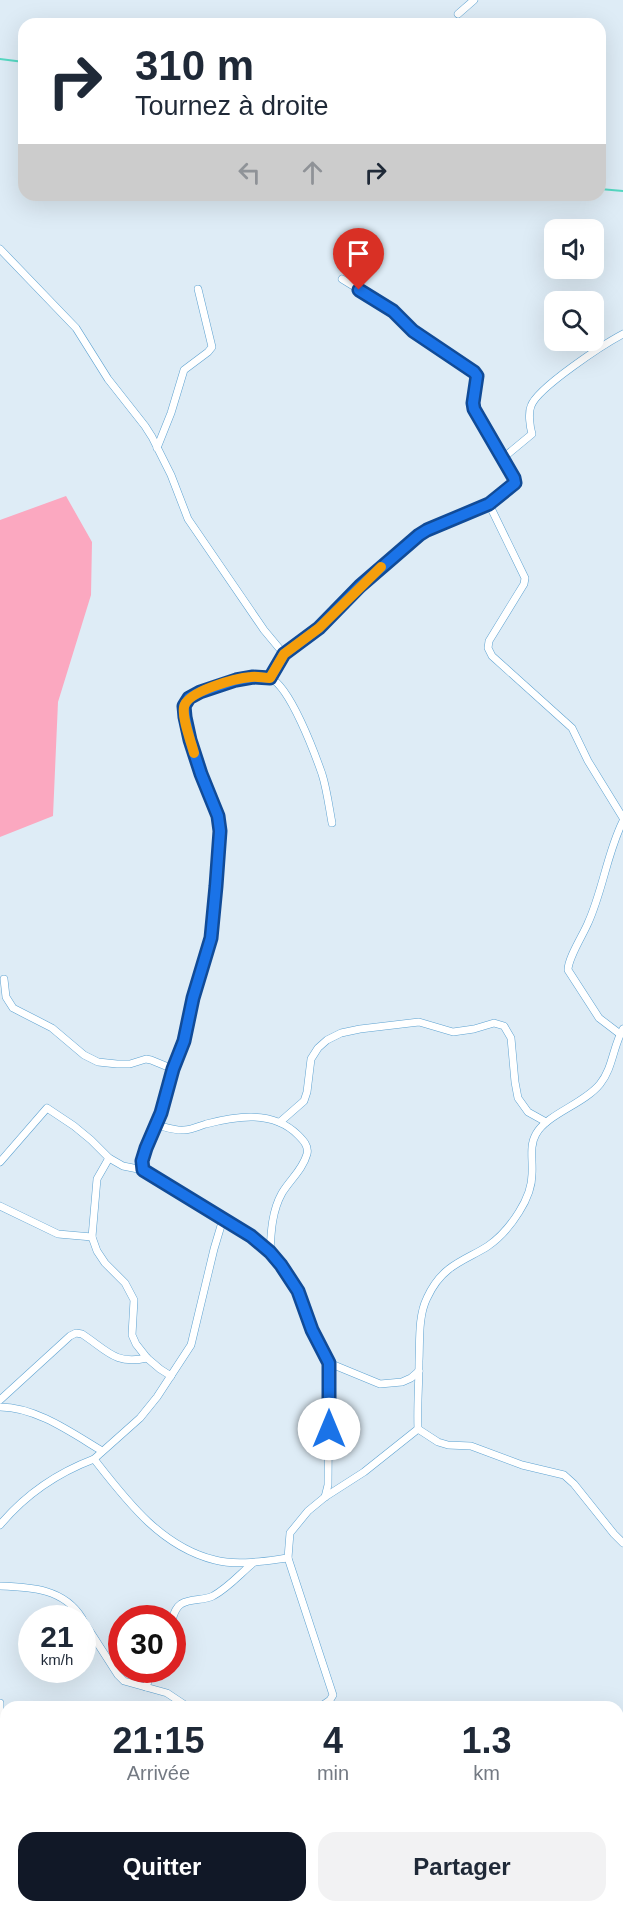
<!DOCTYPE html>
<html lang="fr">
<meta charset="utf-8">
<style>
body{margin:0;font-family:Helvetica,sans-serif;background:#f2f2f3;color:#1f2937;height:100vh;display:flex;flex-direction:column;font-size:22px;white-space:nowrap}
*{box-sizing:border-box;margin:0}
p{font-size:20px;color:#747a83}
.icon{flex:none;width:33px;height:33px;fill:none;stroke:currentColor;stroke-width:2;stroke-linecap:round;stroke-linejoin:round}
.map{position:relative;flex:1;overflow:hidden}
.side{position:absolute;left:0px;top:1701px;width:624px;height:212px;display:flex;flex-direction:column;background:#fff;border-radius:18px 18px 0 0;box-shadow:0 6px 24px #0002}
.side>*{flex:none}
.banner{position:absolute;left:18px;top:18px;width:588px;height:183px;border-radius:18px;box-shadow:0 6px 24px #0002;background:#fff;color:#1f2937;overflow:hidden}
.fabs{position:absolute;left:544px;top:219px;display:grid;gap:12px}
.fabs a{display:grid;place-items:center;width:60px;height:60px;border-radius:12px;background:#fff;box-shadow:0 6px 24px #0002;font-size:30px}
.speed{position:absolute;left:18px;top:1605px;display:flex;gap:12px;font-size:30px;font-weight:700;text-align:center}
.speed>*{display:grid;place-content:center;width:78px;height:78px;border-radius:50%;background:#fff;box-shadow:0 6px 24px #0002;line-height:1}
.speed small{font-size:15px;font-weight:400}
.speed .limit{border:9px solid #d22;background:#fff;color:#111}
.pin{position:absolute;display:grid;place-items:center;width:51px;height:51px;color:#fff;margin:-62px -26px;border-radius:50% 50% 50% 0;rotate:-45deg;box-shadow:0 0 6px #0007}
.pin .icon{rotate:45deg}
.me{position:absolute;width:66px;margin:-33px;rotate:0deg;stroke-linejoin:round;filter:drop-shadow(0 0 4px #0008)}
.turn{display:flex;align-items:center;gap:21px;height:126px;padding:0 18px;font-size:27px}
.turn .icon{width:78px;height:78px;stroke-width:2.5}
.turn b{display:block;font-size:42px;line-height:51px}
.lanes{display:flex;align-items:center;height:57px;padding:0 18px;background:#0003;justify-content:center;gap:30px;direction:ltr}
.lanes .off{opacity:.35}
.eta{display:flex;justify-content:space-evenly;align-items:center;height:102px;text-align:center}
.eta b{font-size:36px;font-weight:700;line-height:42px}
.cta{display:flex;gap:12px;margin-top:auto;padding:12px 18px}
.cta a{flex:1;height:69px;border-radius:18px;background:#111827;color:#fff;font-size:24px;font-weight:700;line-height:69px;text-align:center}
.cta a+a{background:#f2f2f3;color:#1f2937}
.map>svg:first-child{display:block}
</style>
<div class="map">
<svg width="623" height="1912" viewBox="0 0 623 1912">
<rect width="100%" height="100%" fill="#deecf6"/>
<!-- green -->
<path fill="#fba8c0" d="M66,496L92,542L91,595L58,702L53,816L0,837V520Z"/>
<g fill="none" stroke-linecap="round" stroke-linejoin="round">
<!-- stream -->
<g stroke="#55d9c3" stroke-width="2">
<path d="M0,59L24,62"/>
<path d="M600,189L623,191"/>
</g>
<defs>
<g id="minor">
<path d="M458,14L474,0"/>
<path d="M0,249L76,328L108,379L145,426L152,437L171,475L188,519L264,630L284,654"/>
<path d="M157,448L171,413L184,370L208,352L212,347L198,289"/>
<path d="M503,458L532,434C530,427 528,413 531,406C537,388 604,344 623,334"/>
<path d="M489,504L525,578L524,584L489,641L488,648L492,656L572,728L588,761L623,818"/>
<path d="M270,678L284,654L319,628L360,586L419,535L427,530L489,504L515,483L514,478L474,409L473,403L477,376L474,372L413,331L394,311L342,279"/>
<path d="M332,823C329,807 327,790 322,774C315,754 290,686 270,678C256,672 231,681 217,686C206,690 186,694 184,708C183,715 186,723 188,730C191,745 196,760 201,774C208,793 217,811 220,831L211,938L193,998L184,1041L173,1069L161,1113L146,1148L142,1161L143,1170L251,1236L270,1252L298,1291L312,1330L329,1363L380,1384L402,1382L411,1378L419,1371"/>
<path d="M4,979L6,997L13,1008L52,1028L84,1055L98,1062L117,1064H130L146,1059L151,1060L173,1069"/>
<path d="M620,1034L599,1018L568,970C568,958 583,935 588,923C603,890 607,853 623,821"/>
<path d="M280,1122L304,1101L307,1092L311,1059L318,1048L327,1040L341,1033L360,1029L419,1022L453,1032L474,1029L494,1023L504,1026L511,1038L515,1082L518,1098L528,1112L546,1122"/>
<path d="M157,1125C165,1127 176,1131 184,1130C191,1130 199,1126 206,1124C237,1116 273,1110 298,1135C303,1140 309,1146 307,1154C303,1169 290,1180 282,1193C272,1211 271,1231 270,1252"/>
<path d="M109,1158L97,1179L92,1237L97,1251L105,1263L125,1283L134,1300L132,1335L136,1344L147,1358L160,1369L171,1376"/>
<path d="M0,1162L47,1108L74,1126L91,1140L109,1158L123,1166L143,1170"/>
<path d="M0,1206L58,1234L92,1237"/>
<path d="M0,1400L70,1336L76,1333L82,1334C108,1351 115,1365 147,1358"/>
<path d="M0,1407C36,1407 72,1433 102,1451"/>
<path d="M418,1429L438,1442L448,1445L471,1446L522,1465L564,1475L574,1484L614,1534L623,1543"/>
<path d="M94,1459L140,1418L157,1397L191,1345L214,1249L223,1219"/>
<path d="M325,1497L328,1485L329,1363"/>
<path d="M0,1525C25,1495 57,1473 94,1459C126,1500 161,1547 215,1560C238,1566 264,1561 288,1558"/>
<path d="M0,1586C32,1587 64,1589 82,1618"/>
<path d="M82,1619L118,1675L124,1681L167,1693L188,1707"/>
<path d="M172,1620C174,1614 175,1608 181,1604C191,1598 203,1601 213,1596C228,1588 240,1574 253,1563"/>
<path d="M146,1687L152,1670"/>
<path d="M0,1703V1722"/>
<path d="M320,1707L330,1700L333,1695L288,1558L290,1533L308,1511L325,1497L364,1472L418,1429C417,1406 419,1384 419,1361C420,1341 418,1316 427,1298C432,1287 440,1276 449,1269C462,1259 476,1254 488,1246C501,1237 511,1225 519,1212C526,1201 532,1187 532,1174C533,1160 529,1146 536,1134C547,1114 584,1104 600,1084C613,1068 613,1046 623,1029"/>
<path d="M0,1842L6,1846"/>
<path d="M132,1906L136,1912"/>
<path d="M19,1912L21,1906"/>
<path d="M411,1912L415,1906"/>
</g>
</defs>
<!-- minor casing -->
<use href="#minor" stroke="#5da2d1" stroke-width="8"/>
<!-- minor -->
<use href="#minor" stroke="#fff" stroke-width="7"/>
</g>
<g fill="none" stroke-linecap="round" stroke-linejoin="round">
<defs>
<path id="route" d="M329,1429V1363L312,1330L298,1291L281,1265L270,1252L251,1236L143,1170L142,1161L146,1148L161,1113L173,1069L184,1041L193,998L211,938L216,886L220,831L218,816L201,774L190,740L185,717L184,706L189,698L200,692L236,680L253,677L270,678L284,654L319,628L360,586L419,535L427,530L489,504L515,483L514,478L474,409L473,403L477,376L474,372L413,331L393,311L359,290"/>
</defs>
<!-- route casing -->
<use href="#route" stroke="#114b97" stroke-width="15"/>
<!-- route -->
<use href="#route" stroke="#1a73e8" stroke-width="10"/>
<!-- slow -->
<path stroke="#f59e0b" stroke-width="10" d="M194,753C191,741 182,719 184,707C187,691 237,678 251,677C257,676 264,678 270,678L284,654L319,628L381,567"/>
</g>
</svg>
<div class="fabs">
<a><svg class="icon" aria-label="sound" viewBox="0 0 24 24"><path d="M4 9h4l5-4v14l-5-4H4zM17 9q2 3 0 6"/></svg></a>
<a><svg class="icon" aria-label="search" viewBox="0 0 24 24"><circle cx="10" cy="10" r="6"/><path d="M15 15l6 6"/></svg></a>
</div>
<div class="speed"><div>21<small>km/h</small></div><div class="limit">30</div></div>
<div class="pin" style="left:359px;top:290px;background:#d93025"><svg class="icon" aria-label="arrive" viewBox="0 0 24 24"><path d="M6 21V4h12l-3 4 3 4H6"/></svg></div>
<svg class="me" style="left:329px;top:1429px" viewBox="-20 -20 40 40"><circle r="19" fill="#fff"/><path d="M0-13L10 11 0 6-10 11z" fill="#1a73e8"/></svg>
<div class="banner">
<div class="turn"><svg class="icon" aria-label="right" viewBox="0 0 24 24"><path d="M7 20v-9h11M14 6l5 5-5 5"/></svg><div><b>310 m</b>Tournez à droite</div></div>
<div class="lanes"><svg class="icon off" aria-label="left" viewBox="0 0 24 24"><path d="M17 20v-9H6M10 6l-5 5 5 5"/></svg><svg class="icon off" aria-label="ahead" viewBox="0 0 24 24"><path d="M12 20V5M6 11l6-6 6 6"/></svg><svg class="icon" aria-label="right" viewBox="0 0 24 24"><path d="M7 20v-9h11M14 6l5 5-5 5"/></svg></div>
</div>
<section class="side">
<div class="eta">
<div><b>21:15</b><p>Arrivée</p></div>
<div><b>4</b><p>min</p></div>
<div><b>1.3</b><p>km</p></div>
</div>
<div class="cta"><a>Quitter</a><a>Partager</a></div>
</section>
</div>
